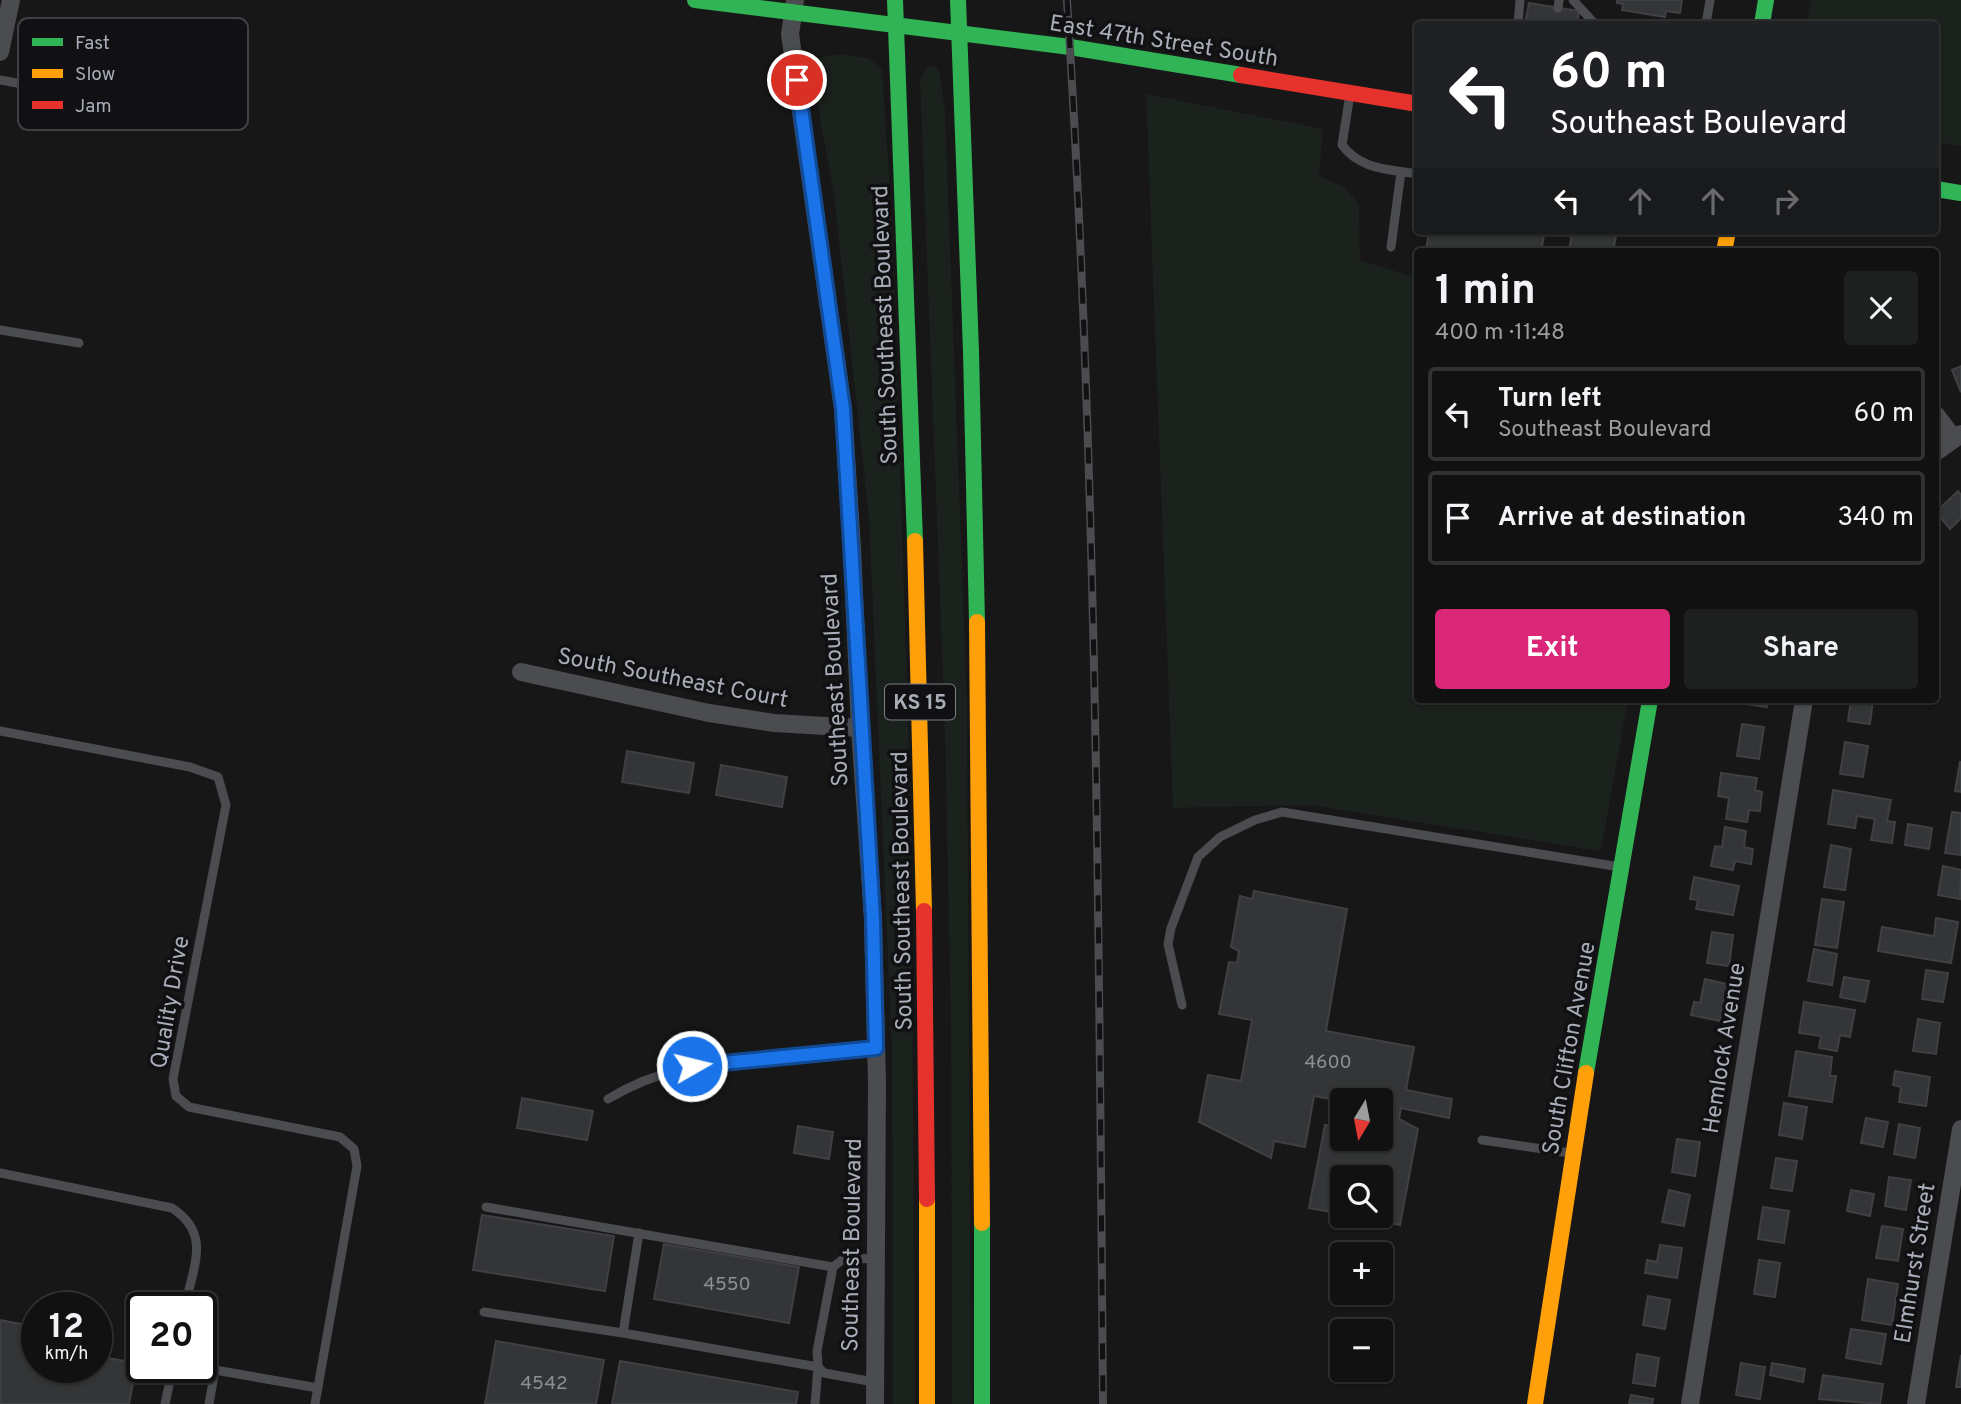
<!DOCTYPE html>
<meta charset="utf-8">
<style>
body{margin:0;font-family:Overpass,sans-serif;background:#1e1f1f;color:#f1f3f6;height:100vh;display:flex;flex-direction:column;font-size:26px;white-space:nowrap}
*{box-sizing:border-box;margin:0}
p{font-size:23px;color:#9c9d9f}
.icon{flex:none;width:38px;height:38px;fill:none;stroke:currentColor;stroke-width:2;stroke-linecap:round;stroke-linejoin:round}
.map{position:relative;flex:1;overflow:hidden}
.sheet{position:absolute;left:1414px;top:248px;width:525px;height:455px;display:flex;flex-direction:column;background:#111;border-radius:7px;box-shadow:0 2px 5px #0004,0 0 0 2px #303131}
.sheet>*{flex:none}
.top-card{position:absolute;left:1414px;top:21px;width:525px;height:214px;border-radius:7px;box-shadow:0 2px 5px #0004,0 0 0 2px #303131;background:#202124;color:#fff;overflow:hidden}
.needle{width:46px;rotate:190deg}
.tools{position:absolute;left:1330px;top:1088px;display:grid;gap:14px}
.tools a{display:grid;place-items:center;width:63px;height:63px;border-radius:7px;background:#111;box-shadow:0 2px 5px #0004,0 0 0 2px #303131;font-size:35px}
.speed{position:absolute;left:21px;top:1292px;display:flex;gap:14px;font-size:35px;font-weight:700;text-align:center}
.speed>*{display:grid;place-content:center;width:91px;height:91px;border-radius:50%;background:#111;box-shadow:0 2px 5px #0004,0 0 0 2px #303131;line-height:1}
.speed small{font-size:18px;font-weight:400}
.speed .limit{border:4px solid #111;border-radius:10px;background:#fff;color:#111}
.pin{position:absolute;display:grid;place-items:center;width:60px;height:60px;color:#fff;margin:-30px;border:4px solid #fff;border-radius:50%;box-shadow:0 2px 7px #0007}
.me{position:absolute;width:77px;margin:-38px;rotate:82deg;stroke-linejoin:round;filter:drop-shadow(0 0 5px #0008)}
.turn{display:flex;align-items:center;gap:24px;height:147px;padding:0 21px;font-size:32px}
.turn .icon{width:91px;height:91px;stroke-width:2.5}
.turn b{display:block;font-size:49px;line-height:60px}
.lanes{display:flex;align-items:center;height:66px;padding:0 21px;background:#0003;justify-content:center;gap:35px;direction:ltr}
.lanes .off{opacity:.35}
.round{display:grid;place-items:center;flex:none;width:74px;height:74px;border-radius:7px;background:#1e1f1f}
.overview{display:flex;align-items:center;justify-content:space-between;height:119px;padding:0 21px}
h1{font-size:42px;font-weight:700;line-height:52px}
.cta{display:flex;gap:14px;margin-top:auto;padding:14px 21px}
.cta a{flex:1;height:80px;border-radius:7px;background:#db2777;color:#fff;font-size:28px;font-weight:700;line-height:80px;text-align:center}
.cta a+a{background:#1e1f1f;color:#f1f3f6}
ul{padding:0;list-style:none}
li{display:flex;align-items:center;gap:21px;height:94px;margin:0 14px 10px;padding:0 7px;border:4px solid #303131;border-radius:7px}
li div{flex:1}
li b{display:block;font-size:26px}
li em{font-style:normal}
.map>svg:first-child{display:block}
</style>
<div class="map">
<svg width="1961" height="1404" viewBox="0 0 1961 1404">
<rect width="100%" height="100%" fill="#171717"/>
<!-- green -->
<g fill="#1b211c">
<path d="M1811,0H1961V146L1936,142V24H1806Z"/>
<path d="M842,54L868,58L882,69L892,221L911,806L915,1404H893L892,1052L869,519L834,195L814,86L815,71L822,57Z"/>
<path d="M935,66L940,74L945,110L967,701L971,1404H952L951,1027L945,733L920,79L926,68Z"/>
<path d="M1146,94L1323,129L1319,176L1344,187L1359,203L1360,260L1417,278L1418,700H1628L1601,851L1310,805L1173,808Z"/>
</g>
<!-- building -->
<g fill="#343537" stroke="#3f4043" stroke-width="2">
<path d="M1617,0H1682L1680,13L1666,11L1665,17L1622,10L1623,4L1617,3Z"/>
<path d="M1529,3L1579,11L1577,24H1525Z"/>
<path d="M1429,231H1517L1544,235L1541,252H1426Z"/>
<path d="M1572,231H1617L1613,252H1569Z"/>
<path d="M1961,366V392L1952,370Z"/>
<path d="M1958,491L1961,495V518L1950,529L1936,512Z"/>
<path d="M1745,700H1768L1767,707L1745,704Z"/>
<path d="M1851,700H1873L1870,724L1848,721Z"/>
<path d="M1742,724L1764,727L1759,759L1737,756Z"/>
<path d="M1845,742L1868,746L1863,777L1840,774Z"/>
<path d="M627,751L694,763L689,793L622,782Z"/>
<path d="M1960,762H1961V792L1955,791Z"/>
<path d="M721,765L787,777L782,807L716,795Z"/>
<path d="M1721,773L1757,778L1755,790L1762,792L1760,811L1749,810L1747,822L1726,819L1729,798L1718,796Z"/>
<path d="M1833,790L1891,800L1887,821L1895,822L1892,843L1871,840L1875,819L1857,816L1855,828L1828,824Z"/>
<path d="M1952,812L1961,813V855L1945,853Z"/>
<path d="M1908,824L1932,828L1929,849L1905,845Z"/>
<path d="M1725,827L1746,831L1744,847L1753,849L1751,864L1735,861L1733,870L1711,866L1715,846L1722,847Z"/>
<path d="M1831,845L1851,849L1845,890L1824,887Z"/>
<path d="M1943,866L1961,870L1960,899L1938,895Z"/>
<path d="M1694,877L1739,886L1733,915L1696,909L1698,900L1690,899Z"/>
<path d="M1254,891L1347,909L1326,1031L1414,1047L1406,1090L1452,1099L1449,1118L1401,1108L1399,1119L1418,1129L1400,1225L1354,1216H1381V1178H1342V1214L1309,1208L1325,1125L1342,1128V1139H1381V1101H1342L1314,1096L1305,1147L1274,1141L1271,1158L1199,1122L1208,1075L1241,1081L1252,1020L1219,1014L1229,962L1237,963L1239,951L1231,947L1240,896L1252,899Z"/>
<path d="M1822,899L1844,902L1837,948L1815,945Z"/>
<path d="M1936,918L1958,922L1951,963L1878,951L1882,927L1934,936Z"/>
<path d="M1712,932L1733,935L1729,966L1707,963Z"/>
<path d="M1814,949L1837,954L1832,985L1808,981Z"/>
<path d="M1926,970L1948,973L1943,1002L1922,999Z"/>
<path d="M1844,977L1869,981L1865,1002L1840,997Z"/>
<path d="M1705,979L1727,984L1720,1021L1691,1015L1694,1002L1700,1003Z"/>
<path d="M1804,1002L1855,1010L1850,1037L1840,1035L1837,1051L1819,1048L1821,1036L1799,1033Z"/>
<path d="M1918,1019L1940,1023L1936,1054L1913,1051Z"/>
<path d="M1796,1051L1832,1057L1830,1076H1836L1832,1102L1789,1096Z"/>
<path d="M1895,1071L1930,1077L1926,1106L1899,1102L1901,1087L1893,1085Z"/>
<path d="M522,1098L593,1111L587,1140L517,1128Z"/>
<path d="M1784,1103L1807,1107L1802,1139L1779,1135Z"/>
<path d="M1866,1118L1888,1122L1883,1147L1861,1143Z"/>
<path d="M1899,1124L1920,1128L1915,1158L1894,1154Z"/>
<path d="M798,1126L833,1132L829,1159L794,1153Z"/>
<path d="M1677,1139L1700,1142L1695,1176L1672,1172Z"/>
<path d="M1776,1158L1797,1161L1792,1191L1771,1188Z"/>
<path d="M1889,1177L1911,1180L1906,1210L1885,1206Z"/>
<path d="M1669,1190L1690,1195L1684,1226L1662,1222Z"/>
<path d="M1851,1190L1874,1194L1870,1216L1847,1211Z"/>
<path d="M1763,1207L1789,1211L1784,1243L1758,1239Z"/>
<path d="M482,1215L614,1236L605,1291L473,1270Z"/>
<path d="M1882,1226L1903,1229L1898,1261L1876,1258Z"/>
<path d="M664,1244L799,1267L789,1323L654,1299Z"/>
<path d="M1660,1245L1682,1248L1677,1278L1645,1273L1647,1260L1657,1262Z"/>
<path d="M1759,1260L1780,1263L1775,1297L1754,1294Z"/>
<path d="M1868,1279L1898,1284L1892,1325L1862,1320Z"/>
<path d="M1648,1296L1670,1300L1665,1329L1643,1325Z"/>
<path d="M0,1320L37,1327V1367H96V1356L137,1363L129,1404H0Z"/>
<path d="M1851,1329L1886,1334L1881,1364L1846,1358Z"/>
<path d="M496,1341L604,1360L596,1404H485Z"/>
<path d="M1637,1354L1659,1358L1655,1386L1633,1383Z"/>
<path d="M1961,1355V1387H1956Z"/>
<path d="M620,1361L798,1392L796,1404H612Z"/>
<path d="M1741,1363L1765,1367L1760,1399L1736,1395Z"/>
<path d="M1772,1363L1805,1369L1803,1382L1770,1375Z"/>
<path d="M1823,1375L1883,1384L1880,1404L1819,1399Z"/>
<path d="M1631,1395L1653,1399L1652,1404H1629Z"/>
</g>
<g fill="none" stroke-linecap="round" stroke-linejoin="round">
<!-- lane -->
<g stroke="#4b4c50" stroke-width="9">
<path d="M1573,0L1595,24"/>
<path d="M1558,8L1559,0"/>
<path d="M1518,24L1520,0"/>
<path d="M1706,24L1710,0"/>
<path d="M0,80L121,102"/>
<path d="M1350,94L1342,145C1361,170 1388,169 1418,174"/>
<path d="M1391,247L1401,172"/>
<path d="M0,330L79,343"/>
<path d="M0,731L190,767L218,777L226,805L173,1079L176,1096L189,1107L340,1137L354,1149L357,1166L315,1404"/>
<path d="M1182,1005L1168,944L1171,928L1198,857L1220,837L1255,820L1282,812L1620,867"/>
<path d="M608,1099C657,1069 707,1062 763,1060C801,1059 839,1053 876,1048"/>
<path d="M1482,1140L1570,1153"/>
<path d="M0,1173L172,1208C212,1234 193,1266 185,1307"/>
<path d="M486,1207L833,1267"/>
<path d="M639,1233L623,1333L818,1367L815,1404"/>
<path d="M484,1312L623,1333"/>
<path d="M874,1382L824,1373L818,1367L817,1351L833,1267L842,1260L876,1258"/>
<path d="M165,1404L173,1367"/>
<path d="M209,1404L215,1370L318,1388"/>
</g>
<!-- street -->
<g stroke="#4b4c50" stroke-width="18">
<path d="M795,0L790,34L843,409L852,548L860,728L873,919L877,1083L875,1404"/>
<path d="M0,52L11,0"/>
<path d="M1936,415L1954,439"/>
<path d="M1936,452L1961,434"/>
<path d="M521,672L709,713L774,723L860,728"/>
<path d="M1690,1404L1804,700"/>
<path d="M1916,1404L1961,1129"/>
</g>
<!-- fast -->
<g stroke="#30b455" stroke-width="16">
<path d="M695,0L1070,47L1241,75"/>
<path d="M895,0L915,541"/>
<path d="M958,0L971,351L977,622"/>
<path d="M1762,24L1766,0"/>
<path d="M1936,189L1961,193"/>
<path d="M1586,1073L1650,700"/>
<path d="M982,1223V1404"/>
</g>
<!-- slow -->
<g stroke="#ff9f0a" stroke-width="16">
<path d="M1724,252L1728,231"/>
<path d="M915,541L924,911"/>
<path d="M977,622L982,1223"/>
<path d="M927,1199V1404"/>
<path d="M1535,1404L1586,1073"/>
</g>
<!-- jam -->
<g stroke="#e5322d" stroke-width="16">
<path d="M1241,75L1418,104"/>
<path d="M924,911L927,1199"/>
</g>
<defs>
<path id="rail" d="M1067,0C1097,467 1099,936 1103,1404"/>
</defs>
<!-- rail casing -->
<use href="#rail" stroke="#4b4c4f" stroke-width="8"/>
<!-- rail -->
<use href="#rail" stroke="#111113" stroke-width="5" stroke-dasharray="16" stroke-linecap="butt"/>
</g>
<g fill="none" stroke-linecap="round" stroke-linejoin="round">
<defs>
<path id="route" d="M692,1066L876,1048L873,919L843,409L797,80"/>
</defs>
<!-- route casing -->
<use href="#route" stroke="#114b97" stroke-width="18"/>
<!-- route -->
<use href="#route" stroke="#1a73e8" stroke-width="12"/>
</g>
<g text-anchor="middle" stroke-width="7" stroke-linejoin="round" paint-order="stroke">
<!-- number labels -->
<g font-size="19" fill="#8b8f98">
<text x="1328" y="1068">4600</text>
<text x="727" y="1290">4550</text>
<text x="544" y="1389">4542</text>
</g>
<!-- shield labels -->
<rect fill="#111113" stroke="#7b7e86" stroke-width="2" x="885" y="684.5" width="70" height="35" rx="5"/>
<g font-size="21" font-weight="bold" fill="#a8adb8">
<text x="920" y="709">KS 15</text>
</g>
<!-- street labels -->
<g font-size="23" fill="#a8adb8" stroke="#111113">
<text transform="translate(1164 40) rotate(9)" y="8">East 47th Street South</text>
<text transform="translate(884 325) rotate(-92)" y="8">South Southeast Boulevard</text>
<text transform="translate(673 677) rotate(11)" y="8">South Southeast Court</text>
<text transform="translate(834 680) rotate(-93)" y="8">Southeast Boulevard</text>
<text transform="translate(901 891) rotate(-91)" y="8">South Southeast Boulevard</text>
<text transform="translate(169 1002) rotate(-80)" y="8">Quality Drive</text>
<text transform="translate(1568 1048) rotate(-80)" y="8">South Clifton Avenue</text>
<text transform="translate(1723 1048) rotate(-81)" y="8">Hemlock Avenue</text>
<text transform="translate(851 1245) rotate(-89)" y="8">Southeast Boulevard</text>
<text transform="translate(1914 1263) rotate(-81)" y="8">Elmhurst Street</text>
</g>
</g>
<!-- legend -->
<rect x="18" y="18" width="230" height="112" rx="10" fill="#111113" stroke="#3e4045" stroke-width="2"/>
<rect x="32" y="38" width="31" height="8" fill="#30b455"/>
<rect x="32" y="69" width="31" height="9" fill="#ff9f0a"/>
<rect x="32" y="101" width="31" height="8" fill="#e5322d"/>
<g font-size="19" fill="#a8adb8">
<text x="75" y="49">Fast</text>
<text x="75" y="80">Slow</text>
<text x="75" y="112">Jam</text>
</g>
</svg>
<div class="tools">
<a><svg class="needle" viewBox="-14 -14 28 28"><path d="M0-13l5 13h-10z" fill="#e53935"/><path d="M0 13l5-13h-10z" fill="#9c9d9f"/></svg></a>
<a><svg class="icon" aria-label="search" viewBox="0 0 24 24"><circle cx="10" cy="10" r="6"/><path d="M15 15l6 6"/></svg></a>
<a>+</a>
<a>−</a>
</div>
<div class="speed"><div>12<small>km/h</small></div><div class="limit">20</div></div>
<div class="pin" style="left:797px;top:80px;background:#d93025"><svg class="icon" aria-label="arrive" viewBox="0 0 24 24"><path d="M6 21V4h12l-3 4 3 4H6"/></svg></div>
<svg class="me" style="left:692px;top:1066px" viewBox="-20 -20 40 40"><circle r="17" fill="#1a73e8" stroke="#fff" stroke-width="3"/><path d="M0-11L8 9 0 5-8 9z" fill="#fff"/></svg>
<div class="top-card">
<div class="turn"><svg class="icon" aria-label="left" viewBox="0 0 24 24"><path d="M17 20v-9H6M10 6l-5 5 5 5"/></svg><div><b>60 m</b>Southeast Boulevard</div></div>
<div class="lanes"><svg class="icon" aria-label="left" viewBox="0 0 24 24"><path d="M17 20v-9H6M10 6l-5 5 5 5"/></svg><svg class="icon off" aria-label="ahead" viewBox="0 0 24 24"><path d="M12 20V5M6 11l6-6 6 6"/></svg><svg class="icon off" aria-label="ahead" viewBox="0 0 24 24"><path d="M12 20V5M6 11l6-6 6 6"/></svg><svg class="icon off" aria-label="right" viewBox="0 0 24 24"><path d="M7 20v-9h11M14 6l5 5-5 5"/></svg></div>
</div>
<section class="sheet">
<div class="overview"><div><h1>1 min</h1><p>400 m · 11:48</p></div><a class="round"><svg class="icon" aria-label="close" viewBox="0 0 24 24"><path d="M6 6l12 12M18 6L6 18"/></svg></a></div>
<ul>
<li><svg class="icon" aria-label="left" viewBox="0 0 24 24"><path d="M17 20v-9H6M10 6l-5 5 5 5"/></svg><div><b>Turn left</b><p>Southeast Boulevard</p></div><em>60 m</em></li>
<li><svg class="icon" aria-label="arrive" viewBox="0 0 24 24"><path d="M6 21V4h12l-3 4 3 4H6"/></svg><div><b>Arrive at destination</b></div><em>340 m</em></li>
</ul>
<div class="cta"><a>Exit</a><a>Share</a></div>
</section>
</div>
